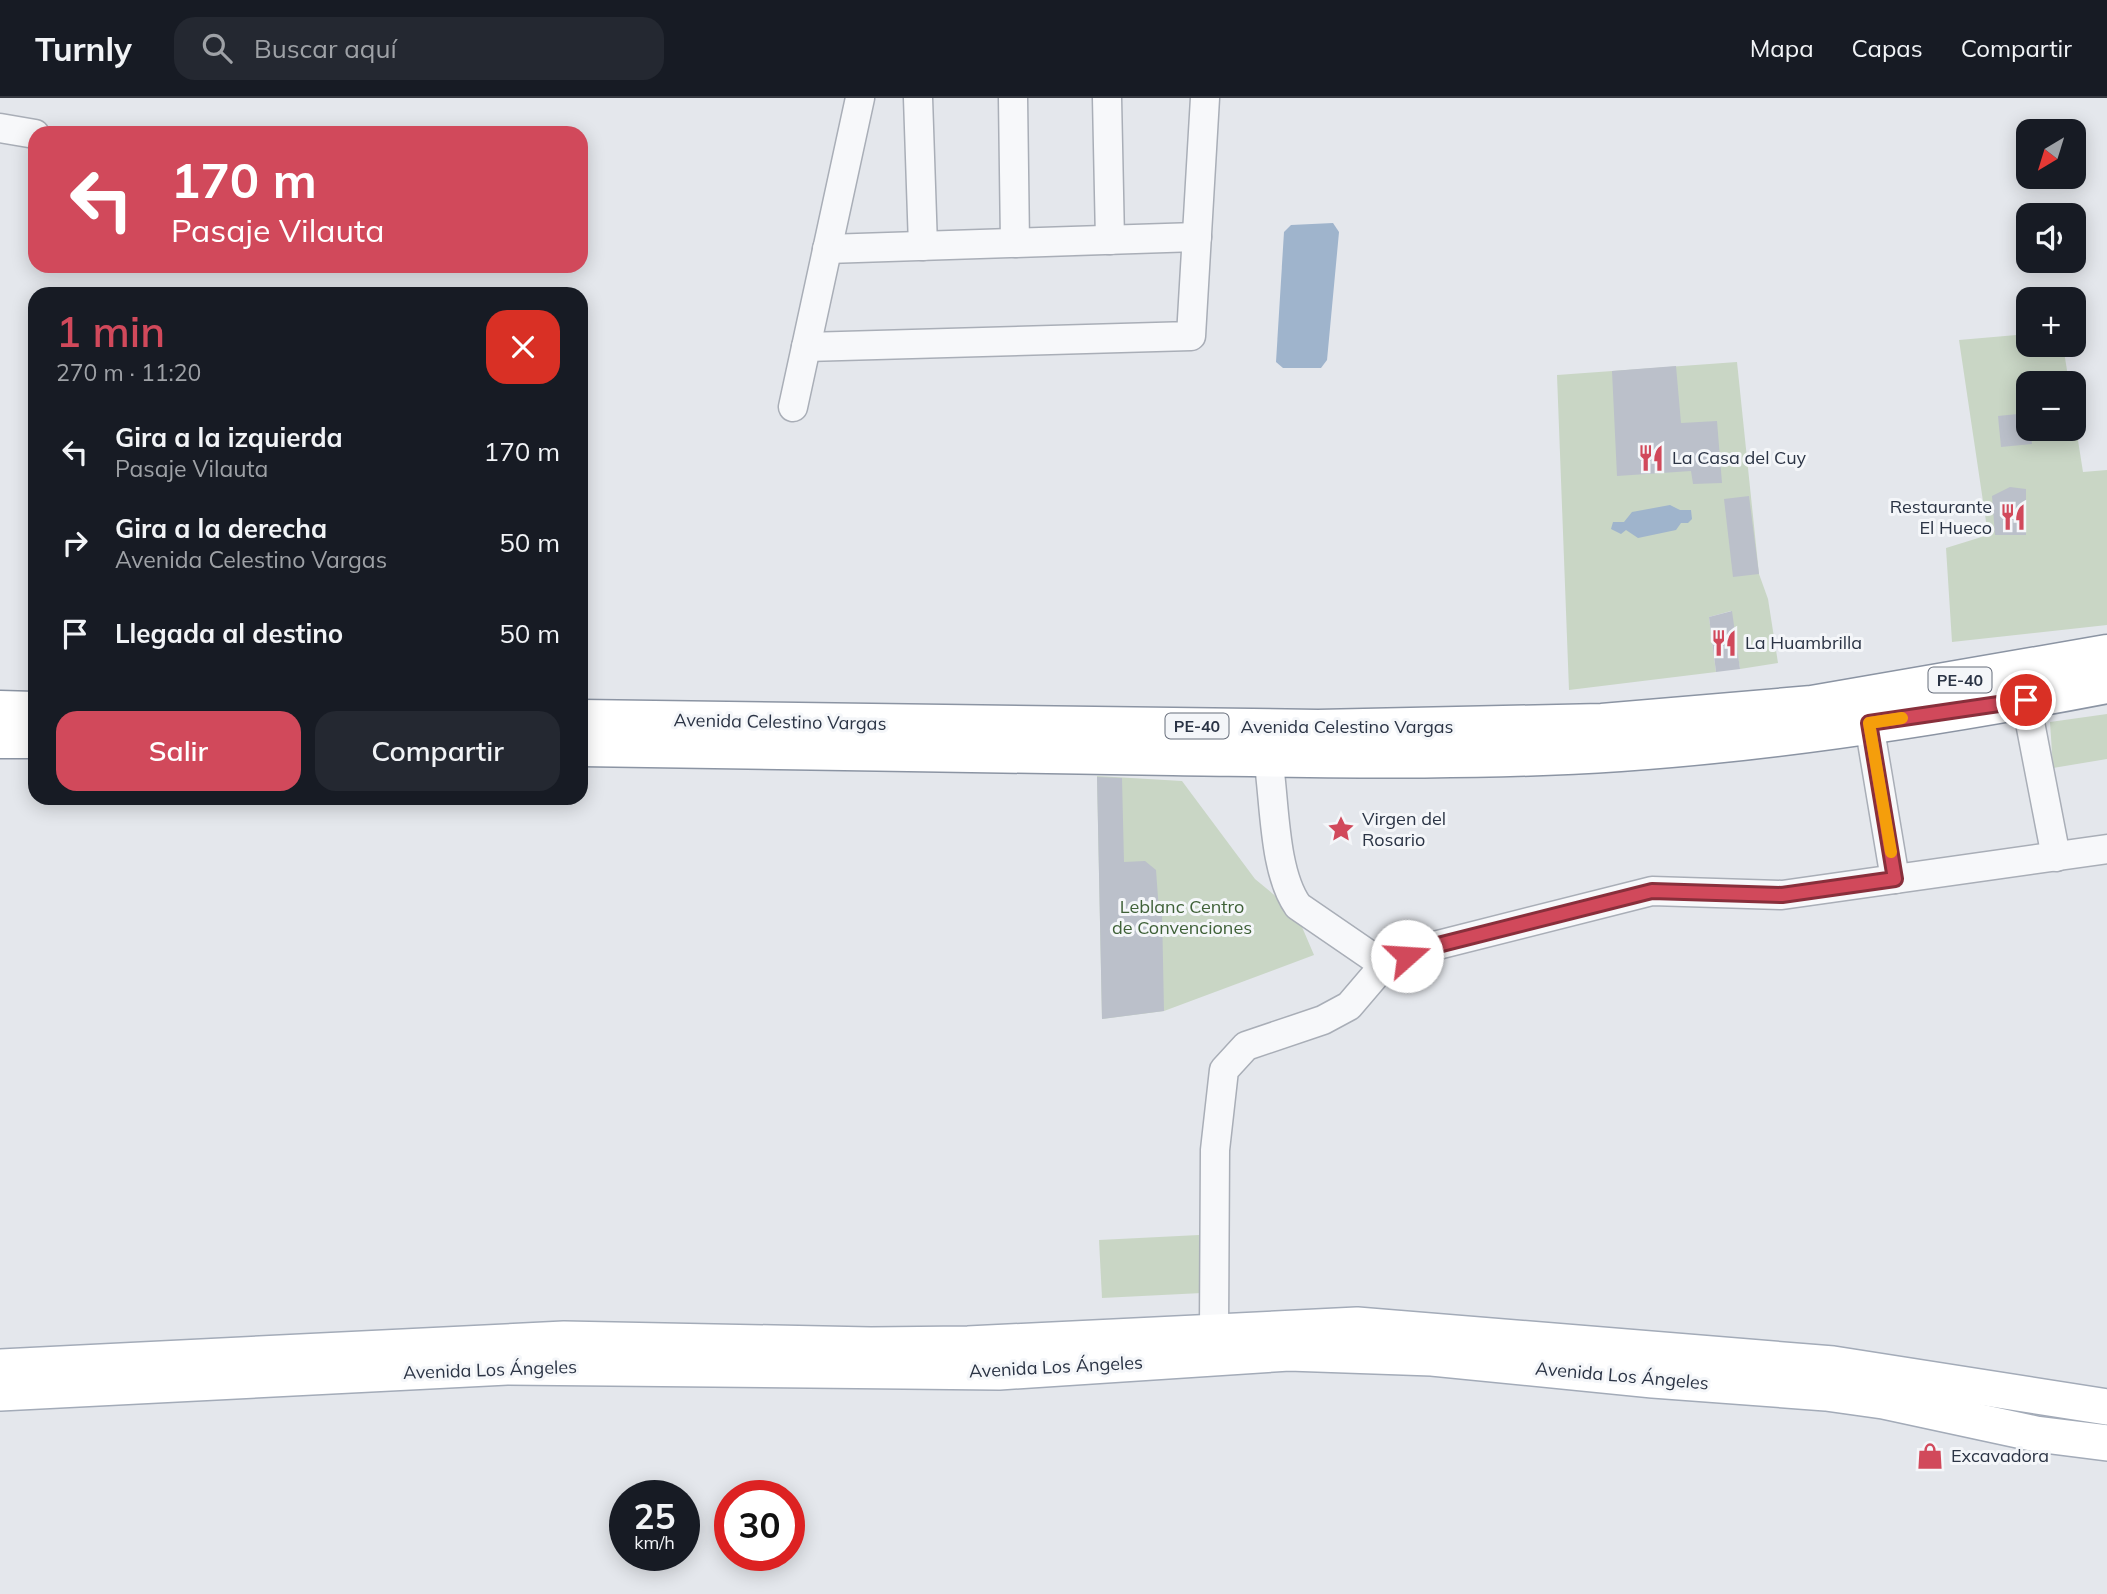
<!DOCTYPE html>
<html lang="es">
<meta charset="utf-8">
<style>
body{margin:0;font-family:Mulish,sans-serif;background:#242831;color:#f1f3f6;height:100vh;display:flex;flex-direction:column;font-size:26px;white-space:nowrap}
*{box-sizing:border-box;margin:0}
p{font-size:23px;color:#9ea1a6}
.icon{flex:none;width:38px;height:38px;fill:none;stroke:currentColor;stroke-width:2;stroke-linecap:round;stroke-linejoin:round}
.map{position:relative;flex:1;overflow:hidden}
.sheet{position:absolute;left:28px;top:189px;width:560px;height:518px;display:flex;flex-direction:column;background:#171b24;border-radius:21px;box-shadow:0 4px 18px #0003}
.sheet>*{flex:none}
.banner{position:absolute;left:28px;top:28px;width:560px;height:147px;border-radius:21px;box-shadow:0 4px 18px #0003;background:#d1495b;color:#fff;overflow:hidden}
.needle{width:46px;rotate:218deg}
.buttons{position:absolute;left:2016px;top:21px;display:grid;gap:14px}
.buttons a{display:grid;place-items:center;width:70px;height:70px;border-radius:14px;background:#171b24;box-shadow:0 4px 18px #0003;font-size:35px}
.speed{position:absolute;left:609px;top:1382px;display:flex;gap:14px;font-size:35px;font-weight:700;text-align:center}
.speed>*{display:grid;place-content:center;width:91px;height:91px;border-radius:50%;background:#171b24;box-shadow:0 4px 18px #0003;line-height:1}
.speed small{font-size:18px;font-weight:400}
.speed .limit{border:10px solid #d22;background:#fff;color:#111}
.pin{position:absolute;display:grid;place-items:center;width:60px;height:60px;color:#fff;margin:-30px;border:4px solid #fff;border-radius:50%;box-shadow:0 2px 7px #0007}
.me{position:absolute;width:77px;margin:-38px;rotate:71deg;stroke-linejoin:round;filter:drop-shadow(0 0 5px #0008)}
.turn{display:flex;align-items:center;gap:24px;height:147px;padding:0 28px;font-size:32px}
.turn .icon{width:91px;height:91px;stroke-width:2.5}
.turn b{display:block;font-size:49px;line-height:60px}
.round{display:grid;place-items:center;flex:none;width:74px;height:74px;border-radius:21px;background:#242831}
.overview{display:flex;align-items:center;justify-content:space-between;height:119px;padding:0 28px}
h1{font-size:42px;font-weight:600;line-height:52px;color:#d1495b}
.primary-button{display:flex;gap:14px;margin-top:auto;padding:14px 28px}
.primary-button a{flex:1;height:80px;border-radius:21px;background:#d1495b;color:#fff;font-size:28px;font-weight:600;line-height:80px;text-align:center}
.primary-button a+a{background:#242831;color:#f1f3f6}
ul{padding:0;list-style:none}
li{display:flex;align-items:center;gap:21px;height:91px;padding:0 28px}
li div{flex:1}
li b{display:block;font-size:26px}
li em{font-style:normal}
header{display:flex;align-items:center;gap:42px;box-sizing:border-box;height:98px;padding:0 35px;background:#171b24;border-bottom:2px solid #363941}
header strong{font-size:33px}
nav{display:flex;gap:38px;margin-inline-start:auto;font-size:24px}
.search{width:490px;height:63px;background:#242831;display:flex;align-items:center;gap:18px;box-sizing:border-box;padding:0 24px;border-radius:21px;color:#9ea1a6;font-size:26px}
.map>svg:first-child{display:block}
</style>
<header>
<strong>Turnly</strong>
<div class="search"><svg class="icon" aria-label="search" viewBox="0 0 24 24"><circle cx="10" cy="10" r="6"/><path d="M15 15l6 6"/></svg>Buscar aquí</div>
<nav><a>Mapa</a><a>Capas</a><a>Compartir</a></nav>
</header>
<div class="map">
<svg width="2107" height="1496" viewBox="0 0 2107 1496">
<rect width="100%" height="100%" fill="#e4e7ec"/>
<!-- green -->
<g fill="#c9d6c5">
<path d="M2028,236V247H2063L2069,285H2028V331H2074V317L2083,374L2107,372V527L1952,544L1946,450L1988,437L1959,242Z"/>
<path d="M1737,264L1759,476L1768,501L1778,565L1740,571L1731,513L1709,519L1716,574L1569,592L1557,277Z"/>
<path d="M2107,616V661L2053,670L2050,624Z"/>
<path d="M1097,678L1182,683L1255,781L1296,815L1314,857L1164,913L1102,921Z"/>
<path d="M1199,1137L1202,1195L1102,1200L1099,1142Z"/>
</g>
<!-- water -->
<g fill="#9fb4cc">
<path d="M1333,125L1339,134L1327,262L1321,270H1283L1276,264L1284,134L1291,127Z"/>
<path d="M1670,407L1680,412H1691L1692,421L1688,425H1681L1676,432L1638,440L1626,432L1621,436L1611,431L1613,424H1624L1632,414Z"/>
</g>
<!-- building -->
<g fill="#bbc0ca">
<path d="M1676,268L1681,325L1717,323L1722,385L1693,386L1691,373L1617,378L1612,273Z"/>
<path d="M2028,315L2032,346L2001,349L1998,318Z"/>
<path d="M2010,389L2026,391V437H1995L1992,398Z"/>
<path d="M1749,398L1759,476L1733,479L1724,401Z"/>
<path d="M1732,513L1740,571L1716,574L1709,519Z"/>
<path d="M1097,679L1122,680L1124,764L1145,763L1156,772L1159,813H1162L1164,913L1102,921Z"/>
</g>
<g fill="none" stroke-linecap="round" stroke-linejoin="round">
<defs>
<g id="minor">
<path d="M918,0L923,148"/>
<path d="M1013,0L1015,145"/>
<path d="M1107,0L1110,142"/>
<path d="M0,30L35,36"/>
<path d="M827,151L1197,139"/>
<path d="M806,249L1191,238L1205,0"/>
<path d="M793,309L860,0"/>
<path d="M2022,583L2056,759"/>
<path d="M1866,608L1895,781"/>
<path d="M1268,659C1275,703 1273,773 1298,808L1384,867"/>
<path d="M1384,867L1430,849L1652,793L1782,797L2107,751"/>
<path d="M1214,1232L1215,1052L1224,972L1246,948L1323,922L1349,908L1384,867"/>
</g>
<g id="major">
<path d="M0,1269L564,1241L871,1247L968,1246L1357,1227L1833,1266L2107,1309"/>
<path d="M0,1295L507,1269L999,1274L1289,1255L1432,1260L1653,1282L1826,1295L1883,1303L2036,1336L2107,1345"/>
</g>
<g id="highway">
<path d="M0,612L35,613"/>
<path d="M581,621L1318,631L1602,625L1812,607L2107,556"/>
<path d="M0,641H35"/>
<path d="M581,649C778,652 976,655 1173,658C1322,660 1471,664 1620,654C1783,643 1946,617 2107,586"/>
</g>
</defs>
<!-- minor casing -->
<use href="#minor" stroke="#a9aeb7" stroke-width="31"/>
<!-- major casing -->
<use href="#major" stroke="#a3abb8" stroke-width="38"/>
<!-- highway casing -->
<use href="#highway" stroke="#8b94a3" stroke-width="41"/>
<!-- minor -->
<use href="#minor" stroke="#f7f8fa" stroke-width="28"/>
<!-- major -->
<use href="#major" stroke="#fff" stroke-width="35"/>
<!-- highway -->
<use href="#highway" stroke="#fff" stroke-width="38"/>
</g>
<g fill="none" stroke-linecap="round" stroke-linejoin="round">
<defs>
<path id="route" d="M1407,858L1430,849L1652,793L1782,797L1895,781L1869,625L2026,602"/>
</defs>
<!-- route casing -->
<use href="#route" stroke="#882f3b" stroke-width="18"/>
<!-- route -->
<use href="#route" stroke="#d1495b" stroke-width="12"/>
<!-- slow -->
<path stroke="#f59e0b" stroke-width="12" d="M1891,754L1869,625L1902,620"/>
</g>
<!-- icons -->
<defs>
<symbol id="restaurant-bare" viewBox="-9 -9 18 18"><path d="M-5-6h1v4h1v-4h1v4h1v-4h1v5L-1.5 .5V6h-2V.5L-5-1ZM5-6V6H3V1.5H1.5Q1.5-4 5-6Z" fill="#d1495b" stroke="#f4f6f9" stroke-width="2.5" paint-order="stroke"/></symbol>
<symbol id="sight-bare" viewBox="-9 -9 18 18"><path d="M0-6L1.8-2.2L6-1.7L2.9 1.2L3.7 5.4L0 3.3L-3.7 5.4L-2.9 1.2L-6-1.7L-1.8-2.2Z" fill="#d1495b" stroke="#f4f6f9" stroke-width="2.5" paint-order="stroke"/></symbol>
<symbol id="shop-bare" viewBox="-9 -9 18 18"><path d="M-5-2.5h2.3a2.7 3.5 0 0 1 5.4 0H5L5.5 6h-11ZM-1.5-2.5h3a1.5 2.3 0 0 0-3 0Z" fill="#d1495b" stroke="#f4f6f9" stroke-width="2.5" paint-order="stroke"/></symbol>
</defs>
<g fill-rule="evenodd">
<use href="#restaurant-bare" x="1632" y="341" width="38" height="38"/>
<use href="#restaurant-bare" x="1994" y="400" width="38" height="38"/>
<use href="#restaurant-bare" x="1705" y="526" width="38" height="38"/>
<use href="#sight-bare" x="1322" y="712" width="38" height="38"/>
<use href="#shop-bare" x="1911" y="1339" width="38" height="38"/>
</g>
<g text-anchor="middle" stroke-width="6" stroke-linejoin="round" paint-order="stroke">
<!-- shield labels -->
<g fill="#f4f6f9" stroke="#676e7b" stroke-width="2">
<rect x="1928.5" y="569.5" width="63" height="25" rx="5"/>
<rect x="1165.5" y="615.5" width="63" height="25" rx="5"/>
</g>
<g font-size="16" font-weight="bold" fill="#2b3445">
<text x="1960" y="588">PE-40</text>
<text x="1197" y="634">PE-40</text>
</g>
<!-- poi labels -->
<g font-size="18" fill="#2b3445" stroke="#f4f6f9" text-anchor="start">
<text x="1672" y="366">La Casa del Cuy</text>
<text x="1992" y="415" text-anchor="end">Restaurante<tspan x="1992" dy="21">El Hueco</tspan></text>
<text x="1745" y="551">La Huambrilla</text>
<text x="1362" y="727">Virgen del<tspan x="1362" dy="21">Rosario</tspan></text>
<text x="1951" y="1364">Excavadora</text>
</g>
<!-- street labels -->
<g font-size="18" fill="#2b3445" stroke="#f4f6f9">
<text transform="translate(780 624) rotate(1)" y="6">Avenida Celestino Vargas</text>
<text x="1347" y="635">Avenida Celestino Vargas</text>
<text transform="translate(1056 1269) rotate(-3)" y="6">Avenida Los Ángeles</text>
<text transform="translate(490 1272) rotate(-2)" y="6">Avenida Los Ángeles</text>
<text transform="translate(1622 1278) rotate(5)" y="6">Avenida Los Ángeles</text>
</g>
<!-- park labels -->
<g font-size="18" fill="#3f6138" stroke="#f4f6f9">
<text x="1182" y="815">Leblanc Centro<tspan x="1182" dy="21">de Convenciones</tspan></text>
</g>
</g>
</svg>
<div class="buttons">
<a><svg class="needle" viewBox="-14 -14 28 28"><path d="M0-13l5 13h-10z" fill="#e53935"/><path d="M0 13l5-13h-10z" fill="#9ea1a6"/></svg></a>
<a><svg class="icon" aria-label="sound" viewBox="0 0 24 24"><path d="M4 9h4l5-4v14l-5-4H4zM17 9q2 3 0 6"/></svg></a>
<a>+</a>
<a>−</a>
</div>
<div class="speed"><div>25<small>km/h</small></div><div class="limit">30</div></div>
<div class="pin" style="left:2026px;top:602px;background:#d93025"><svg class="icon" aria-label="arrive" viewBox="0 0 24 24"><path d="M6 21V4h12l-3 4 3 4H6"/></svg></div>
<svg class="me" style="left:1407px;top:858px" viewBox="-20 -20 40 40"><circle r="19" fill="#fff"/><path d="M0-13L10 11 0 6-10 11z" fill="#d1495b"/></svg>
<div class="banner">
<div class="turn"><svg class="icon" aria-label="left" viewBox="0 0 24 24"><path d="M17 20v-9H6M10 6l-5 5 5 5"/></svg><div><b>170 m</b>Pasaje Vilauta</div></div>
</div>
<section class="sheet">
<div class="overview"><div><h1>1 min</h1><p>270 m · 11:20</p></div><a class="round" style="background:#d93025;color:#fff"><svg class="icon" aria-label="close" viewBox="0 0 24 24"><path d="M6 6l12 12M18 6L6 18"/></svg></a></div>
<ul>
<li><svg class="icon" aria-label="left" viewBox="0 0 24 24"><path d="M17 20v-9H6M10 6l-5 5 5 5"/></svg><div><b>Gira a la izquierda</b><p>Pasaje Vilauta</p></div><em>170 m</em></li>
<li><svg class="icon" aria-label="right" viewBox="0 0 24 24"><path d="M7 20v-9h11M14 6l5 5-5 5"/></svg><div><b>Gira a la derecha</b><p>Avenida Celestino Vargas</p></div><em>50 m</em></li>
<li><svg class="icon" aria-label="arrive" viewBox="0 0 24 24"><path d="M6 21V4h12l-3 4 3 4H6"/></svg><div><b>Llegada al destino</b></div><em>50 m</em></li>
</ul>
<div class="primary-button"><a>Salir</a><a>Compartir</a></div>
</section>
</div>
